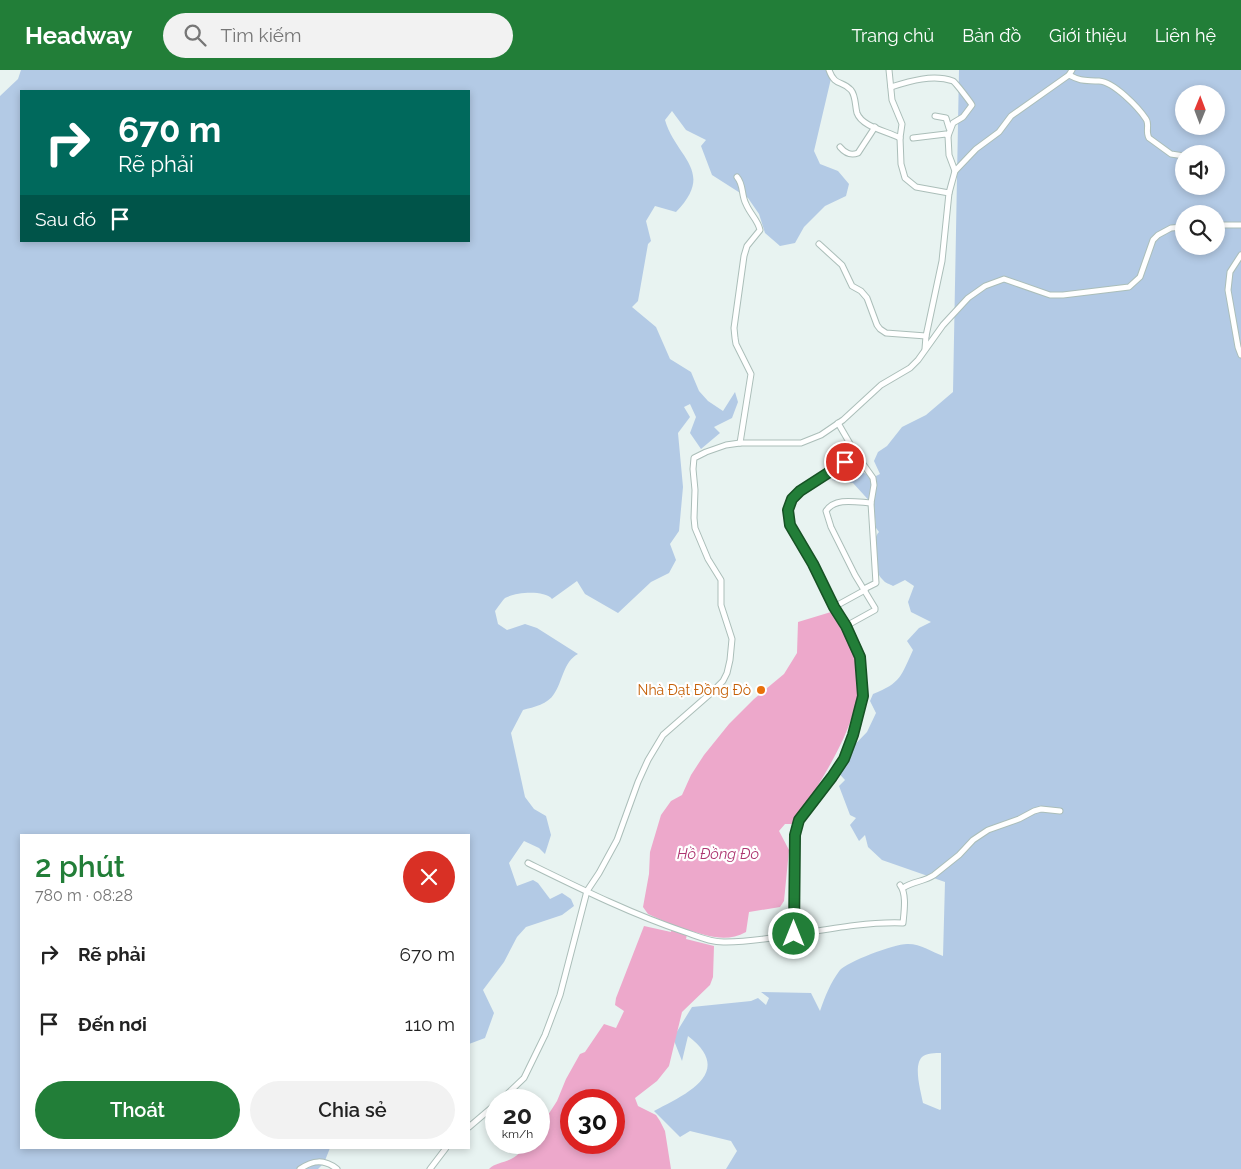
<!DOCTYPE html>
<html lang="vi">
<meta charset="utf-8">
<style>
body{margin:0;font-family:Raleway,sans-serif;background:#f2f2f2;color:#222;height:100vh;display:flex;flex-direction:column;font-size:19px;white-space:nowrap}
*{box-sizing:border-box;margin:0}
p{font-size:16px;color:#767676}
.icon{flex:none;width:28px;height:28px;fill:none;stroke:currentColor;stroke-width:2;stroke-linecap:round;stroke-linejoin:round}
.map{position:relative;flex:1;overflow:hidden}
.drawer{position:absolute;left:20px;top:764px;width:450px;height:315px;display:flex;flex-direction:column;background:#fff;border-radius:0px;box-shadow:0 2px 8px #0003}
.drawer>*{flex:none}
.banner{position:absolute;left:20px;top:20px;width:450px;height:152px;border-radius:0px;box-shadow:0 2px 8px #0003;background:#00695c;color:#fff;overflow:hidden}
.needle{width:32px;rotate:1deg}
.controls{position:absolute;left:1175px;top:15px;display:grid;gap:10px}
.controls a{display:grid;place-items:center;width:50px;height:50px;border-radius:50%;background:#fff;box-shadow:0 2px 8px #0003;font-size:25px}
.speed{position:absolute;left:485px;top:1019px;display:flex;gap:10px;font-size:25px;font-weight:700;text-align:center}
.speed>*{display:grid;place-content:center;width:65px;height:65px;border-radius:50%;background:#fff;box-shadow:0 2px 8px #0003;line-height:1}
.speed small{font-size:12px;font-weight:400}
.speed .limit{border:8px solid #d22;background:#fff;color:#111}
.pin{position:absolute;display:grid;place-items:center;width:42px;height:42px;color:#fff;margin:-21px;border:2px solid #fff;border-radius:50%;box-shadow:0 1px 5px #0007}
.me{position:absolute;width:55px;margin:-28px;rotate:0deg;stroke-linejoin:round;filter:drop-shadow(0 0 4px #0008)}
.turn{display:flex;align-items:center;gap:18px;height:105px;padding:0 15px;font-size:22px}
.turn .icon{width:65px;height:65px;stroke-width:2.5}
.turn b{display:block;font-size:35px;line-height:42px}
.then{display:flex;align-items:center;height:48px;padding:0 15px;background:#0003;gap:10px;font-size:19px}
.round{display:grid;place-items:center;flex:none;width:52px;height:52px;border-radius:26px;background:#f2f2f2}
.overview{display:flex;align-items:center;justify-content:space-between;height:85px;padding:0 15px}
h1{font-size:30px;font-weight:600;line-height:38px;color:#227e38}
.button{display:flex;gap:10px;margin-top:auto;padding:10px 15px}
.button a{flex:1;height:58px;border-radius:30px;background:#227e38;color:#fff;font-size:20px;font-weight:600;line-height:58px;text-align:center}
.button a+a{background:#f2f2f2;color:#222}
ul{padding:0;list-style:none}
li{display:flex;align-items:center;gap:15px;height:70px;padding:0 15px}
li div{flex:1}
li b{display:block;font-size:19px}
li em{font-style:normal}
header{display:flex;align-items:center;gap:30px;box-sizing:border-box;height:70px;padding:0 25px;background:#227e38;color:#fff}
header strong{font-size:24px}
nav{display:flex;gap:28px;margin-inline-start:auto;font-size:18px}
.search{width:350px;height:45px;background:#f2f2f2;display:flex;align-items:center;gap:12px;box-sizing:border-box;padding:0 18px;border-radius:28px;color:#767676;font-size:19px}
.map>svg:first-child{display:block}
</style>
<header>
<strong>Headway</strong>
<div class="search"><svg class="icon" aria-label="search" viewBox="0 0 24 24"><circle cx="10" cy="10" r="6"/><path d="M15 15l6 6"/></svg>Tìm kiếm</div>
<nav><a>Trang chủ</a><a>Bản đồ</a><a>Giới thiệu</a><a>Liên hệ</a></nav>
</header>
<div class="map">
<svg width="1241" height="1099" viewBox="0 0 1241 1099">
<rect width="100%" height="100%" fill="#e8f3f1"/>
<!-- green -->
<g fill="#b3cae5" fill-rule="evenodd">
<path d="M21,0H833L814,81L820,94L838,101L849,114L846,126L825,136L804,157L795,173L780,176L765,163L759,144L748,128L712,105L701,76L706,70L686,60L672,41L665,50C676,88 716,101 676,142L655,136L646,151L651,171L648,174L638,231L632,237L656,257L670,289L691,302L699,321L708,331L723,341L735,322L738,332L732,348L714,357L720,363L701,379L690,363L696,347L690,334L684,337L690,347L678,363L683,417L679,461L670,474L676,490L669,503L651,512L618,543L585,524L577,511L552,529C544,520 516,522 505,528C502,531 498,537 495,541L498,554L507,560L525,554L537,558L578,584C563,592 563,611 554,624C548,634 534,637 523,640L511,663L525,727L534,739L546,746L551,765L545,784L539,778L524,771L509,793L517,816L533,810L538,813L550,829L562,823L571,829L574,836L562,845L526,857L517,867L504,892L483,920L494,943L485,968L469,974V765H21V1078H330L324,1093L318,1099H0V26L18,9ZM21,21H469V171H21Z"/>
<path d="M959,0H1241V1099H726L737,1081L731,1071L690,1061L680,1067L654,1041C687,1024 735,1002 688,966L682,991L673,968L692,937L751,931L758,928L766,935L769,928L761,922L811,923L820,941C825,927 830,913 840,900C847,892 896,873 908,874C921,874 932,882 943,886L945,812L882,790L868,777L865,765L859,771L850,755L856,748L850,745L839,716L845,710L833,697L867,662L876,643L870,631L873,624C901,613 901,606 913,580L907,571L919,558L931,552L911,542L908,532L914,516L905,510L893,516C890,514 885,513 883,510C873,502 870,471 879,462L876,458L874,436L853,413L832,410L859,401L874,407L880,404L874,391L878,382L887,376L902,357L926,345L953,322ZM1184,24H1216V56H1184ZM1184,84H1216V116H1184ZM1184,144H1216V176H1184ZM941,983V1039L940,1040L923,1033C921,1022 913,996 922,987C926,983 936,983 941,983Z"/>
</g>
<!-- water -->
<path fill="#eda8cb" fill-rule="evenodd" d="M831,542C841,560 856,581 858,601C864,650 819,714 793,754H785L779,761L789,780L784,831L780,837L749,842L746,862C726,873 708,866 688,860L686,869L714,876L713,907L710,915L682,942L669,996L657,1011L635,1028L638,1036L656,1045L660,1051L665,1061L671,1099H489C495,1093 503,1093 511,1089C519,1085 523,1079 528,1073L539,1072V1059L557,1031L566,1009L580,984L585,982L604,954L616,958L624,941L615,935L616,928L644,856L671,862L672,855L648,844L643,837L649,804L650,782L661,745L671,731L682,725L691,705L704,685L729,654L754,629L784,604L797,583L798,552ZM571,1030H614V1072H571Z"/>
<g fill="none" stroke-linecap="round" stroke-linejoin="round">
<defs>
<g id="minor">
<path d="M829,0C835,17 842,10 851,20C856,26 855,36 857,43C862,57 887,61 900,68"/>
<path d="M889,0L892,30L902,54L900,68L901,94L905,108L916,117L949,123"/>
<path d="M1069,5C1082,12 1085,10 1099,11C1114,12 1138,37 1146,49C1150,55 1145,61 1149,68L1171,84L1184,86"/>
<path d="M891,17C910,11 933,4 953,11C956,13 971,33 972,35L963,47L953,53L948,66"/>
<path d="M935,46L946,48L949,58"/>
<path d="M913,68L946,64L948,66L949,85L955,101"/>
<path d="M840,77C845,83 850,86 858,83L875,57"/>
<path d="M737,107C744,115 741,125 746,134C750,144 758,150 760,160L747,176L744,186L734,258L735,268L736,274L751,304L740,373"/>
<path d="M1216,155H1241"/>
<path d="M819,174L842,195L852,216L861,221L867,228L877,255L880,259L886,263L926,266"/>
<path d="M1241,185L1230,202L1228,220L1238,277L1241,285"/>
<path d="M925,279L926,266L942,191L949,123L955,101L976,79L999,62L1011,46L1069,5L1072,0"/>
<path d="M856,384L873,408L874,415L871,433L876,513L864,519"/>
<path d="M834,537L865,520"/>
<path d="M846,556L875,540V538L855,505L831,457L826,441C835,427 856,432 871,433"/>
<path d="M528,793C579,818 631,844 685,862C697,866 712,873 726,872C785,871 843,851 903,853C904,842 907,824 900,815"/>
<path d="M903,818C913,811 924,812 934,805L959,785L973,770L988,760L1019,749L1034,741L1041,739L1060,741"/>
<path d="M794,864L795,765L799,750L832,707L844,689L853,665L863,626L860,587L846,556L834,537L813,494L790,455L788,446L790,435L792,429L800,421L856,384L838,353"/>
<path d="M501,1030L524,1008L545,965L560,925L587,821L599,803L617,770L638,712L648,690L663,665L711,623L723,611L727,603L730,590L732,569L721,535V510L708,489L695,458L694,448L695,420L693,399L694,388L706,382L726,375L740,373H801L821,365L843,350L881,315L910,298L918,290L943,255L968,228L985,216L1004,209L1050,225H1063L1129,217L1140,207L1153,170L1158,165L1171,158L1184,157"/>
<path d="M469,1057L496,1034"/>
<path d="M300,1099C313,1090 324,1089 337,1099"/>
<path d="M430,1099L446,1078"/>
</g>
</defs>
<!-- minor casing -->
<use href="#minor" stroke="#abbeb9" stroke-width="7"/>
<!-- minor -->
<use href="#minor" stroke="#fff" stroke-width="5"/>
</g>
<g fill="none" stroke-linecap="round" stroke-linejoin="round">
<defs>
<path id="route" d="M794,864L795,765L799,750L832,707L844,689L853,665L863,626L860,587L846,556L834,537L813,494L790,455L788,440L792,429L800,421L845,392"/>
</defs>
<!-- route casing -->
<use href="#route" stroke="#165224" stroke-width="12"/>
<!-- route -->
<use href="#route" stroke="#227e38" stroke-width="9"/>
</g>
<!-- markers -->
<circle fill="#e8710a" stroke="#fff" stroke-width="2" cx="761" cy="620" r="5"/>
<g text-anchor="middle" stroke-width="4.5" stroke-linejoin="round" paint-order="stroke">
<!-- food labels -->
<g font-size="14" fill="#c56008" stroke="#fff" text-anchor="end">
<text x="751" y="625">Nhà Đạt Đồng Đò</text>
</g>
<!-- water labels -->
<g font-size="15" font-style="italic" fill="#ad3570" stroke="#fff">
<text x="718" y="789">Hồ Đồng Đò</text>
</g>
</g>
</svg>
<div class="controls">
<a><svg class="needle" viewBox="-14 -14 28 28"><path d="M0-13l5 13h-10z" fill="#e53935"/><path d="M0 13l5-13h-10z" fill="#767676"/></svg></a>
<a><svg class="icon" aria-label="sound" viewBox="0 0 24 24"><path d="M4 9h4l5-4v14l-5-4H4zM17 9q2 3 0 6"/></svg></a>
<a><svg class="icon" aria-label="search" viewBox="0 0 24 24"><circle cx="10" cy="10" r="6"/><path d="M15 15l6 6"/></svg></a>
</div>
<div class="speed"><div>20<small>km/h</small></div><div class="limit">30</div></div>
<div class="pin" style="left:845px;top:392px;background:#d93025"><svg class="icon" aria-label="arrive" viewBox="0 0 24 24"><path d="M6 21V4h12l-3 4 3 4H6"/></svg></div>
<svg class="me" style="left:794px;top:864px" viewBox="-20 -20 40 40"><circle r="17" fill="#227e38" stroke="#fff" stroke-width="3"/><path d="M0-11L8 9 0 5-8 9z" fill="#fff"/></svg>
<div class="banner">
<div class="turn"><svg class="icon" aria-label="right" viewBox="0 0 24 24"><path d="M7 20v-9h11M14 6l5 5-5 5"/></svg><div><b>670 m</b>Rẽ phải</div></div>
<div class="then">Sau đó<svg class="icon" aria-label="arrive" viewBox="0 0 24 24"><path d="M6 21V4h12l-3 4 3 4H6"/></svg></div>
</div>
<section class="drawer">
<div class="overview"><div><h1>2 phút</h1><p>780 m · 08:28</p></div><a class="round" style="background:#d93025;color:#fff"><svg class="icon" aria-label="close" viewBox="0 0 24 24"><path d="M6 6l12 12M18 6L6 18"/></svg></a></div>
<ul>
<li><svg class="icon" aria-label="right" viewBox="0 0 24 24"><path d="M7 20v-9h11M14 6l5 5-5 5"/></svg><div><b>Rẽ phải</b></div><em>670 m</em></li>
<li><svg class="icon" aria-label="arrive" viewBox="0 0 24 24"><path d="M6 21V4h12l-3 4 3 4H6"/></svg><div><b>Đến nơi</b></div><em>110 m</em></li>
</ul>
<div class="button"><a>Thoát</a><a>Chia sẻ</a></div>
</section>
</div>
